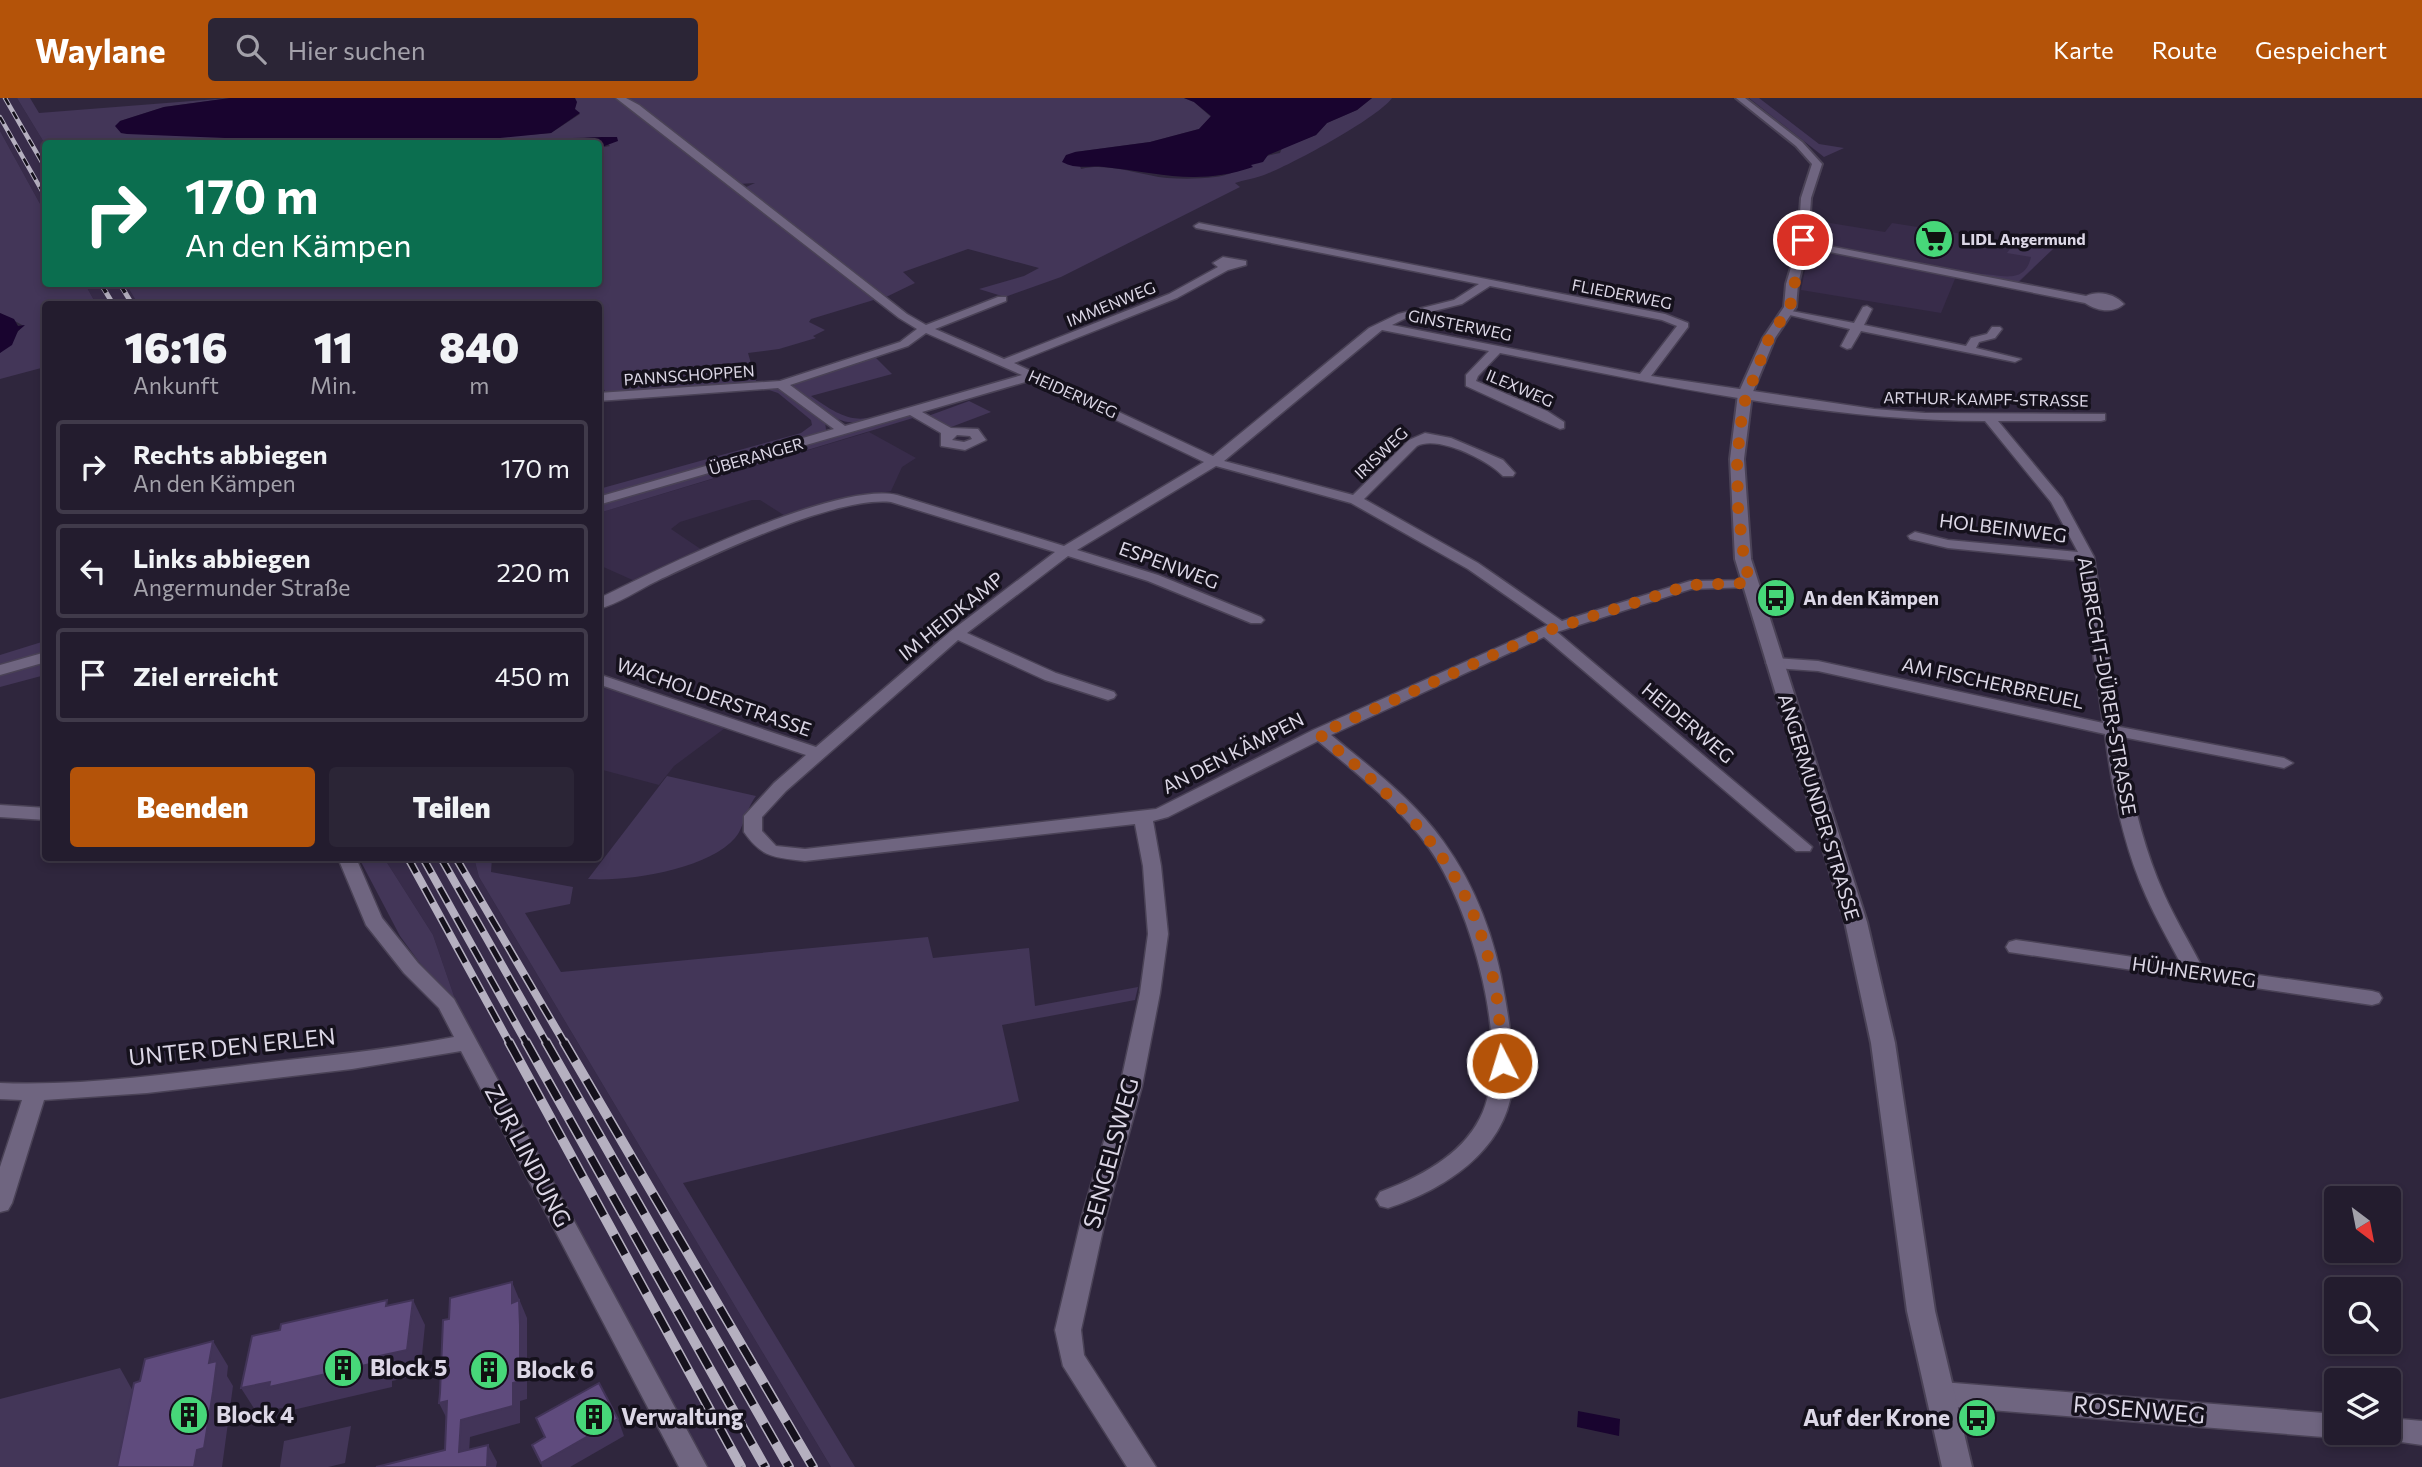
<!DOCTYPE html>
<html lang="de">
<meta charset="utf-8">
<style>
body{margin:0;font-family:Commissioner,sans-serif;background:#2b2536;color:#f1f3f6;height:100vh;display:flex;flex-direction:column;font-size:26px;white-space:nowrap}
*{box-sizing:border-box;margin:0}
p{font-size:23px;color:#a3a1aa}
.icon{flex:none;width:38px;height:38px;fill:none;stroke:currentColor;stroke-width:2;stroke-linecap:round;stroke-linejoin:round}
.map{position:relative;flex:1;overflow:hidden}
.drawer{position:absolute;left:42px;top:203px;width:560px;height:560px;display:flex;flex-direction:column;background:#231c2e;border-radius:7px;box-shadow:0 4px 10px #0003,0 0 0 2px #403a4a}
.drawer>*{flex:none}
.guide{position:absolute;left:42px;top:42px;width:560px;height:147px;border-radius:7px;box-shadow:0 4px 10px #0003,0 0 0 2px #403a4a;background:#0b6e4f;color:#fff;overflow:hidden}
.needle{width:46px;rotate:148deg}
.tools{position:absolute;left:2324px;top:1088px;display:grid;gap:14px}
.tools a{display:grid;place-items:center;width:77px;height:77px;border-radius:7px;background:#231c2e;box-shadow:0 4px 10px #0003,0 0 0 2px #403a4a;font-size:35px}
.pin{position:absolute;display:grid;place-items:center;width:60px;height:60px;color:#fff;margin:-30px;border:4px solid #fff;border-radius:50%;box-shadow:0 2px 7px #0007}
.me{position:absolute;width:77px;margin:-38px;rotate:355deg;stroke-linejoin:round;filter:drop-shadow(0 0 5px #0008)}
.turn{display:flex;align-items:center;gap:24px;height:147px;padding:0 28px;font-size:32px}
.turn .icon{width:91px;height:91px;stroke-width:2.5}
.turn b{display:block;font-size:49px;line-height:60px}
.eta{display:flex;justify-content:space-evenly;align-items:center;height:119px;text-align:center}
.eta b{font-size:42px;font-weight:800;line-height:49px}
.button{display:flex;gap:14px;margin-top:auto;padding:14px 28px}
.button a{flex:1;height:80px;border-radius:7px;background:#b45309;color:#fff;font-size:28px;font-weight:800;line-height:80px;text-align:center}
.button a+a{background:#2b2536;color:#f1f3f6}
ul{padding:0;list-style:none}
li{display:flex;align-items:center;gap:21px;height:94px;margin:0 14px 10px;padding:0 14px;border:4px solid #403a4a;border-radius:7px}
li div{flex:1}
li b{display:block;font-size:26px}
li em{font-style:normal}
header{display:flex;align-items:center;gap:42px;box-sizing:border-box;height:98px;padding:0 35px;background:#b45309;color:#fff}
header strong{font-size:33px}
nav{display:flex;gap:38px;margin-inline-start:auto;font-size:24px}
.search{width:490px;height:63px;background:#2b2536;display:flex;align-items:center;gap:18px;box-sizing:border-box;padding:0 24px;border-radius:7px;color:#a3a1aa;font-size:26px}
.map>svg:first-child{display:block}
</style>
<header>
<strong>Waylane</strong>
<div class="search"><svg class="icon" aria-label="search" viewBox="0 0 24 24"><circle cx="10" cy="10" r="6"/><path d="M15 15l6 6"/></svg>Hier suchen</div>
<nav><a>Karte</a><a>Route</a><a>Gespeichert</a></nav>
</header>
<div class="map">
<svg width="2422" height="1369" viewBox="0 0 2422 1369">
<rect width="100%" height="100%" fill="#2f263d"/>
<!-- built -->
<g fill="#382c4a">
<path d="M0,0H17L45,46V115L0,33Z"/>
<path d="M1812,122L1885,134L1892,125L2054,150L2015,188L1957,176L1941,215L1801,192L1809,152L1824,149L1809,145Z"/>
<path d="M85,186H126L138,206H96Z"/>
<path d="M869,334L916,360L902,369L891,393L856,400L790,421L760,402H752L680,424L671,431L705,454L637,484L599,467V415Z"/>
<path d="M598,584L725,630L674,668L659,687L599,671Z"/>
<path d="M384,760H474L479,779L831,1369H707L456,904L433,837Z"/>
</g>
<!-- green -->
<g fill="#433658">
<path d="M17,0H30L39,15L230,0L164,9L120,23L121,35L369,45L45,46Z"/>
<path d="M575,0H617L877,201L811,221L809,224L825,232L813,238L816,240L779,251L748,255L757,286L608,297L599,285L598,206H138L126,186H598L599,50L610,48L602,39L428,45L551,35L580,16L574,11Z"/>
<path d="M622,0H1184L1194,4L1211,19L1199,31L1150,44L1075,54L1081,71C1108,64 1139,77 1167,80C1183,81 1199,81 1215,79C1239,77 1256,58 1280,55L1282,50L1316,37L1327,25L1357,12L1372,0H1392C1378,20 1286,70 1261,78C1252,81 1244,82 1235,85L1240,89L1061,179L1005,199L979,191L1024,178L1039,170L968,151L903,174L915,185L884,200L744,90L755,85L739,86Z"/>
<path d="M1749,0H1759L1819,46L1844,50L1824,59Z"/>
<path d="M0,33L45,115L46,186H85L96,206H46L45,269L0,281V255C11,246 14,235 24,228L0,215Z"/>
<path d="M2015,144L2054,150L2018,184L1975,176C1996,174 2024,190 2031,159L2007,155Z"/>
<path d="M873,257L892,276L811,298C857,331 861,322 914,308C845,330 852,335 793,291L794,285Z"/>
<path d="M774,288L786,292L825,323L826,332L811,340L599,400V391L801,335L812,327L811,322L778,295L763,290L644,297Z"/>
<path d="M969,303L991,314L946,331L928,318Z"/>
<path d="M910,317L913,320L599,415V406Z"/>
<path d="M45,543V554L0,567V557Z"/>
<path d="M45,563V577L0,589V575Z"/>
<path d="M667,678L756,698C745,713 743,732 735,740C709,771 627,784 588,781Z"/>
<path d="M359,760H384L433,837L456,904L419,864L400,838Z"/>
<path d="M474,760H492L491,774L573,789L570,806L525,815L561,874L928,839L933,860L1029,850L1035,908L1138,889L1135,902L1002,927L1019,1003L683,1085L855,1369H831L479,779Z"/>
<path d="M120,1270L134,1295L118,1369H0V1301Z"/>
<path d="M351,1328L345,1365L328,1369H280L284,1343Z"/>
</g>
<!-- water -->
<g fill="#19042f">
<path d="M230,0H575L577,4L575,11L580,15L551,35L460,44L369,46L127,36L121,35L115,28L120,23L164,9Z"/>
<path d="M1184,0H1372L1357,12L1327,25L1316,37L1268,57L1263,64L1251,67L1253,69C1197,88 1160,75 1104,69C1087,67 1078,72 1062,64L1066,57L1075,54L1150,44L1199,31L1211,18L1194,4Z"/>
<path d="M602,39H617L618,43L599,50L598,46L496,45Z"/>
<path d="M0,215L14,221L18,228L25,227L18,233L12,247L0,255Z"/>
<path d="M1578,1313L1620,1321L1619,1338L1577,1329Z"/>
</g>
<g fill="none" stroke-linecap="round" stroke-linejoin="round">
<defs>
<g id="minor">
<path d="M616,0H626L639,7L907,216L926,227L998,199H1006V203L935,231L1004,261L1169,196L1218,169L1213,165L1223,159L1246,163V167L1228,172L1177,200L1014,265L1213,358L1369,230L1398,216L1454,202L1479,186L1196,130L1194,128L1199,125L1665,216L1688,225V229L1651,278L1874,311L1925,315L2105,316V322L2101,323H1998L2062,400L2094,459L2120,629L2284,660L2293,665L2284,670L2122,639C2130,693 2142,747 2164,796C2175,821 2190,845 2202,869L2372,893L2379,895L2382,900L2379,905L2372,907L2009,854L2006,849L2009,844L2016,842L2181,866C2169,843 2156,821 2146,798C2123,747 2112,691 2105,636L1818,573L1774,570L1766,565L1774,560L1818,563L2103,625L2080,463L1948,450L1910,441L1908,438L1915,434L1948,442L2078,454L2051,404L1985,323C1825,323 1657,286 1500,255L1478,278L1476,283L1547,313L1564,324V330L1560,331L1466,288V277L1489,253L1382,232L1224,363L1353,397L1409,342L1425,335L1451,340L1503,362L1515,375L1513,378H1503C1488,362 1438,337 1417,348L1364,401L1478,465L1562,523L1690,483L1755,482L1757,485L1750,489L1691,491L1557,534L1812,749L1810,753H1796L1544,539L1331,637C1370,669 1413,701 1443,743C1477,790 1496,843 1505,900C1510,929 1515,961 1512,991C1504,1054 1443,1092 1388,1110L1380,1108L1376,1101L1380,1094C1418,1080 1461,1058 1480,1020C1514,955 1470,807 1429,750C1399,708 1357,676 1318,643L1168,719L1153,723L1161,768L1168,836L1160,895L1142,988L1106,1118L1081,1232L1084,1257L1156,1369H1127L1063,1268L1055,1232L1082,1118L1120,988L1140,895L1148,836L1143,768L1135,726L805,763C775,759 763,761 744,734V718L774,685L806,657L598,586V576L816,649L951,533L1055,454L891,404C835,398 710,458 657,483C638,492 619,506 598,511V501C658,471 836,383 897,397L1064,448L1204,364L1032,282L922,314L951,330L978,331L986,342L965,352L941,348V335L910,317L598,407V399L834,331L778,290L598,303V295L780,283L900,244L917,231L899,220ZM1490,188L1662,222L1677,228L1640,276L1392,227L1406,220L1462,206ZM926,235L1022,277L845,328L790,287L908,248ZM957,337L970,338L972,341L964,344L952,342ZM1216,368L1351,405L1468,471L1548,527L1313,632L1156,711L805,751L776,748L762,733V719L786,693L958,542L1045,582L1108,602L1114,600L1116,597L1114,594L1056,575L967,535L1068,458L1148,483L1251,525H1261L1264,522L1261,519L1158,477L1077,452Z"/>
<path d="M1803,143L2086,198C2098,192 2115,196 2124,206C2113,216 2097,213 2085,205L1800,148L1798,146Z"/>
<path d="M1867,208L1872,211L1864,227L1966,248L1971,240L1987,236L1992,229H2000L2002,231L1995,240L1979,244L1976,250L2021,261L2015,264L1861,233L1851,250L1847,251L1841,248L1850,231L1781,215L1786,212L1854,225L1863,209Z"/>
<path d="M46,554V564L0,577V567Z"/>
<path d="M0,707L46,710V722L0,719Z"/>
<path d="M338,760H356L382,820L418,865L454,901L707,1369H679L461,953L352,971L147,995L44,1002L12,1105L8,1112L0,1114V1069L22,1002L0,1001V985C80,988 159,977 238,968C310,959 383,953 454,939L439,910L404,875L366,827Z"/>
<path d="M1942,1284L2336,1316V1335H2346L2336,1340L1942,1308L1933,1304L1929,1296L1933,1288Z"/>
<path d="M2389,1320L2422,1323V1347L2380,1341L2377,1335H2389Z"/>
</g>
<path id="secondary" d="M1736,0H1745L1802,44L1822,66L1811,100L1808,146L1798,186L1796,209L1775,240L1752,296L1744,361L1751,461L1867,824L1895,945L1935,1213L1972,1369H1942L1907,1213L1871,945L1845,824L1735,461L1730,361L1738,296L1763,240L1784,209L1786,186L1798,146L1801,100L1812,66L1796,48Z"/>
</defs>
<!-- minor casing -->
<use href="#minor" stroke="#4a4256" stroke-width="3"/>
<!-- secondary casing -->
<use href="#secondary" stroke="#4a4256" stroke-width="4"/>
<!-- minor -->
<use href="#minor" fill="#6f6580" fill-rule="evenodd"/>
<!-- secondary -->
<use href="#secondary" fill="#6f6580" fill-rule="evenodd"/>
<defs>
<g id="rail-far3">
<path d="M5,0L46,71"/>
<path d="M0,19L46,100"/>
</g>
<g id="rail-far2">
<path d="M101,186L113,206"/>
<path d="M120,186L132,206"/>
</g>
<g id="rail-far1">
<path d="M408,760L510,946"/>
<path d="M423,760L527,946"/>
<path d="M441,760L547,946"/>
<path d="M456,760L565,946"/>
</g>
<g id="rail">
<path d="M509,944L741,1369"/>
<path d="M526,944L765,1369"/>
<path d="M546,944L789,1369"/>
<path d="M564,944L813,1369"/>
</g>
</defs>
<!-- rail-far3 casing -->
<use href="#rail-far3" stroke="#b5b0c0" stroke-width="4.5"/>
<!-- rail-far2 casing -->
<use href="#rail-far2" stroke="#b5b0c0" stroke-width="5"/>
<!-- rail-far1 casing -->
<use href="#rail-far1" stroke="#b5b0c0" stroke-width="8"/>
<!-- rail casing -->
<use href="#rail" stroke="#b5b0c0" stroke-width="10"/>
<!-- rail-far3 -->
<use href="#rail-far3" stroke="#15111c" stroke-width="2.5" stroke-dasharray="8" stroke-linecap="butt"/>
<!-- rail-far2 -->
<use href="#rail-far2" stroke="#15111c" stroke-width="3.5" stroke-dasharray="10" stroke-linecap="butt"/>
<!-- rail-far1 -->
<use href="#rail-far1" stroke="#15111c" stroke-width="5" stroke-dasharray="17" stroke-linecap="butt"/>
<!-- rail -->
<use href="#rail" stroke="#15111c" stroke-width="7" stroke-dasharray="22" stroke-linecap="butt"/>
</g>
<!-- shaded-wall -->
<g fill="#423458">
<path d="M512,1184L527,1220V1301L520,1303V1325L470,1339L468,1369L459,1354L461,1322L513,1285Z"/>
<path d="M413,1202L425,1227L420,1277L392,1283V1289L284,1314L282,1310L257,1315L241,1290L379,1258Z"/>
<path d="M213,1243L228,1268L227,1278L233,1288L222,1369H194Z"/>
<path d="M447,1303L448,1323L439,1305Z"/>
<path d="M618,1321L624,1338L570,1369H542L541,1365Z"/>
<path d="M488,1347L497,1364L496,1369H487Z"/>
</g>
<!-- building -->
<g fill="#5f4b7d" stroke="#423458" stroke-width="2">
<path d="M512,1184V1205L519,1202L520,1227V1283L513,1285V1308L461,1322L459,1354L488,1347L487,1369H376L445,1352L447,1303L439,1305L440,1295L443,1222L449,1221L450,1200Z"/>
<path d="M387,1202L386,1208L413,1202L407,1252L379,1258V1264L269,1289L270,1284L241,1290L252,1238L280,1232L281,1226Z"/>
<path d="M213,1243L209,1265L217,1263L213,1294L204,1350L197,1352L194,1369H117L134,1285L140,1283L145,1261Z"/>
<path d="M599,1285L618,1321L541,1365L532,1347L545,1339L536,1320Z"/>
</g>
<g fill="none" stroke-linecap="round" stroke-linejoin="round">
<!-- route -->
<path stroke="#b45309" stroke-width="12" stroke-dasharray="0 21.6" d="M1502,965C1500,940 1500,914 1495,890C1472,768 1409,712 1319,636L1546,533L1690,487L1750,485L1744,461L1738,409L1737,361L1743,308L1769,240L1790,209L1803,142"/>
</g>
<!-- icons -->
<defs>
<symbol id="supermarket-disc" viewBox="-11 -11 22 22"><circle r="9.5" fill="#47d779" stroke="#15111c"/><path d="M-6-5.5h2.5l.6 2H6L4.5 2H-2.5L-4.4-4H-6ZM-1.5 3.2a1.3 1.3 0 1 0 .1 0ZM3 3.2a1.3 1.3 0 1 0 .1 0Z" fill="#111"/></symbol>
<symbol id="bus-disc" viewBox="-11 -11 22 22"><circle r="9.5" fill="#47d779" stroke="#15111c"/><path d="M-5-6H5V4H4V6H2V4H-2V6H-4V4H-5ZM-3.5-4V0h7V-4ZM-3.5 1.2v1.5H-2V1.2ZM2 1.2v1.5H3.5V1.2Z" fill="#111"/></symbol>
<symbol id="building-disc" viewBox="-11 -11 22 22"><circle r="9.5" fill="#47d779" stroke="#15111c"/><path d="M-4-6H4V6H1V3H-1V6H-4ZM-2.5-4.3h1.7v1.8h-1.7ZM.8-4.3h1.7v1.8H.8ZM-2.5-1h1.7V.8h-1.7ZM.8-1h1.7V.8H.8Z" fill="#111"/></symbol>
</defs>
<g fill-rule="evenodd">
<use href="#supermarket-disc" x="1912" y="119" width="44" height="44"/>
<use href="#bus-disc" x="1754" y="478" width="44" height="44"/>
<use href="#building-disc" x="321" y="1248" width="44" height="44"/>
<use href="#building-disc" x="467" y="1250" width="44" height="44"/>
<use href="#building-disc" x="167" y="1295" width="44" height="44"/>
<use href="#building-disc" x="572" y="1297" width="44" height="44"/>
<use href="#bus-disc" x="1955" y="1298" width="44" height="44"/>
</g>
<g text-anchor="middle" stroke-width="7" stroke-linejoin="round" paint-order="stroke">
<!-- far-poi labels -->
<g font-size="16" font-weight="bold" fill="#dcd7e6" stroke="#15111c" text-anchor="start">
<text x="1961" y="147">LIDL Angermund</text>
</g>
<!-- far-street labels -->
<g font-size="16" fill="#dcd7e6" stroke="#15111c">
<text transform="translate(1622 196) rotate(11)" y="6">FLIEDERWEG</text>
<text transform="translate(1111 206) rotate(-22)" y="6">IMMENWEG</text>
<text transform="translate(1460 227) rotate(11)" y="6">GINSTERWEG</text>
<text transform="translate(689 277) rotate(-4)" y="6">PANNSCHOPPEN</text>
<text transform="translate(1520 290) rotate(23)" y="6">ILEXWEG</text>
<text transform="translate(1073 296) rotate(24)" y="6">HEIDERWEG</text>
<text transform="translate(1986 301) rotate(1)" y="6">ARTHUR-KAMPF-STRASSE</text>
<text transform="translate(1381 355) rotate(-44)" y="6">IRISWEG</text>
<text transform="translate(756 358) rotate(-16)" y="6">ÜBERANGER</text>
</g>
<!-- street labels -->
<g font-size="19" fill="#dcd7e6" stroke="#15111c">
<text transform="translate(2003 430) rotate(7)" y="7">HOLBEINWEG</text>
<text transform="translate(1169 467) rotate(20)" y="7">ESPENWEG</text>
<text transform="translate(951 518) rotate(-39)" y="7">IM HEIDKAMP</text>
<text transform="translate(1993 585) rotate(12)" y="7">AM FISCHERBREUEL</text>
<text transform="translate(2107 588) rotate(80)" y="7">ALBRECHT-DÜRER-STRASSE</text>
<text transform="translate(714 599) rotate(19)" y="7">WACHOLDERSTRASSE</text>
<text transform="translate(1688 625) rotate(40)" y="7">HEIDERWEG</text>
<text transform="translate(1233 655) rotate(-27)" y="7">AN DEN KÄMPEN</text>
<text transform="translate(1819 709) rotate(73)" y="7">ANGERMUNDER STRASSE</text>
<text transform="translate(2194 874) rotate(8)" y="7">HÜHNERWEG</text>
</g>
<!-- poi labels -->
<g font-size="19" font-weight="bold" fill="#dcd7e6" stroke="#15111c" text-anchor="start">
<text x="1803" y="507">An den Kämpen</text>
</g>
<!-- near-street labels -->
<g font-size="23" fill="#dcd7e6" stroke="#15111c">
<text transform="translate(232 949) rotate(-6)" y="8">UNTER DEN ERLEN</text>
<text transform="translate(1111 1055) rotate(-75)" y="8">SENGELSWEG</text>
<text transform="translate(528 1058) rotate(62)" y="8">ZUR LINDUNG</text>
<text transform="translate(2139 1312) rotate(5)" y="8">ROSENWEG</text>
</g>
<!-- near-poi labels -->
<g font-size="23" font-weight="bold" fill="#dcd7e6" stroke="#15111c" text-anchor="start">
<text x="370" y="1278">Block 5</text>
<text x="516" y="1280">Block 6</text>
<text x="216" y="1325">Block 4</text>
<text x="621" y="1327">Verwaltung</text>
<text x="1950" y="1328" text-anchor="end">Auf der Krone</text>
</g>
</g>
</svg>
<div class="tools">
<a><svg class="needle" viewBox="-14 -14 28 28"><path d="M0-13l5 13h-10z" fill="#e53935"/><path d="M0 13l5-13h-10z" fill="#a3a1aa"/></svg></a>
<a><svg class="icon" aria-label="search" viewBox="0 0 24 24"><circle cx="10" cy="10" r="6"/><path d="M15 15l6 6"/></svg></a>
<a><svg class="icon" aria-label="layers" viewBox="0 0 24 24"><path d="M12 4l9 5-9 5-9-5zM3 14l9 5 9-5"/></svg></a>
</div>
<div class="pin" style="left:1803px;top:142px;background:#d93025"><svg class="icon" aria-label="arrive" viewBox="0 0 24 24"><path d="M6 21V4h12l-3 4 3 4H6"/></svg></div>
<svg class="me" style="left:1502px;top:965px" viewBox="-20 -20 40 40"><circle r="17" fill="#b45309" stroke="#fff" stroke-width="3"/><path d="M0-11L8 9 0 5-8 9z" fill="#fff"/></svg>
<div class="guide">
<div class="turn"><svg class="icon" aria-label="right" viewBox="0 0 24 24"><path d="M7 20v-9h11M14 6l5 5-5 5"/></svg><div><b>170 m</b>An den Kämpen</div></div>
</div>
<section class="drawer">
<div class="eta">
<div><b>16:16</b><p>Ankunft</p></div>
<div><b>11</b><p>Min.</p></div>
<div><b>840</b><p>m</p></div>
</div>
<ul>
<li><svg class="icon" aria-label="right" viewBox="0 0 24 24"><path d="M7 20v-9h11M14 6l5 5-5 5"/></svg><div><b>Rechts abbiegen</b><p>An den Kämpen</p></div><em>170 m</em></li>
<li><svg class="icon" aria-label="left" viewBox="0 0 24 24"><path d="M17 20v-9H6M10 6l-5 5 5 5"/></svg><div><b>Links abbiegen</b><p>Angermunder Straße</p></div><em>220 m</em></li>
<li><svg class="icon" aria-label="arrive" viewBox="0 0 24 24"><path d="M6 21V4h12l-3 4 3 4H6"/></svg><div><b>Ziel erreicht</b></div><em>450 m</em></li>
</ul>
<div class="button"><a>Beenden</a><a>Teilen</a></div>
</section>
</div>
